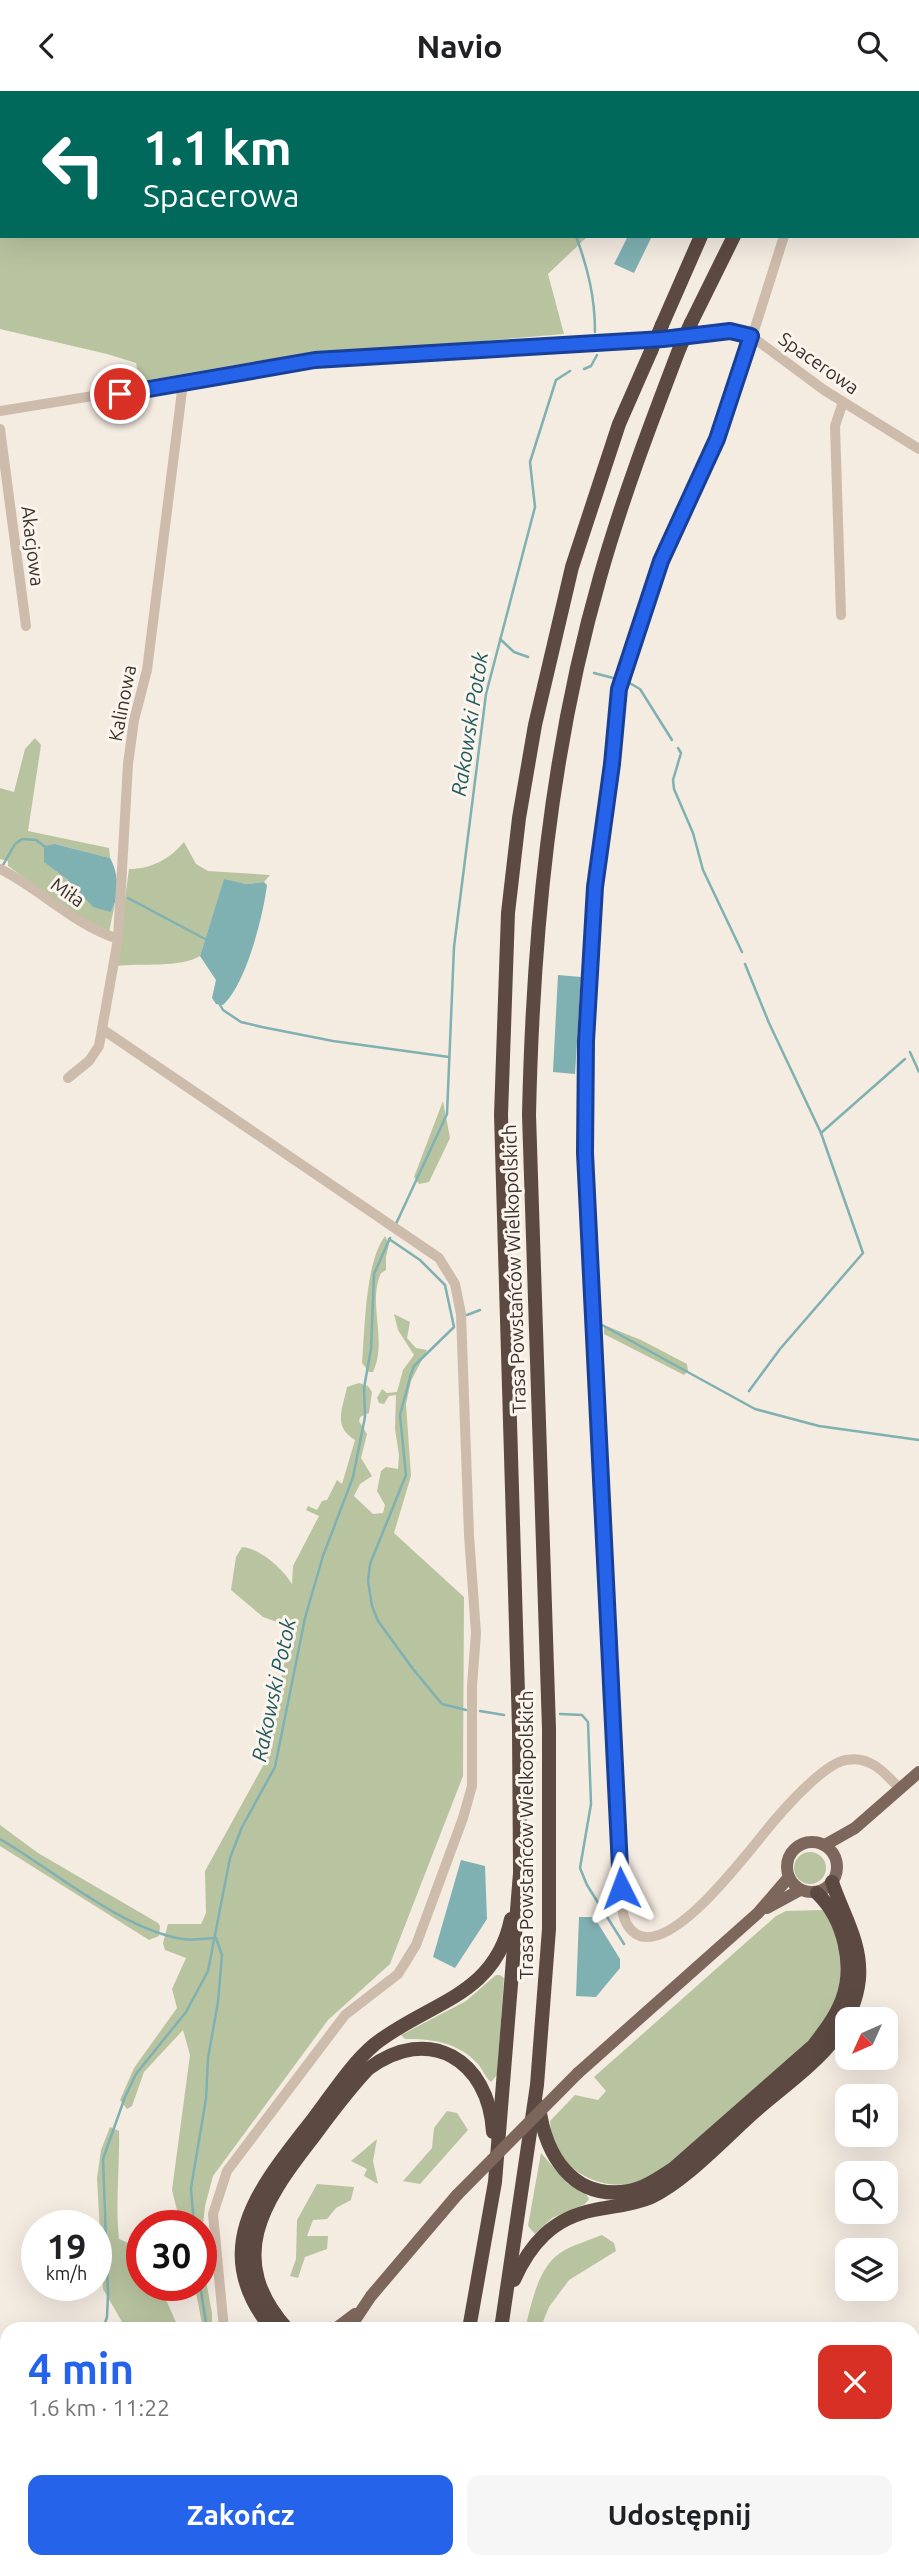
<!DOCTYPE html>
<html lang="pl">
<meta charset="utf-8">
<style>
body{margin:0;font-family:Ubuntu,sans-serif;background:#f6f6f6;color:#202124;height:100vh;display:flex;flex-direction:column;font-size:26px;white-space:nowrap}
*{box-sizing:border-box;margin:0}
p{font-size:23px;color:#757577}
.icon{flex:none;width:38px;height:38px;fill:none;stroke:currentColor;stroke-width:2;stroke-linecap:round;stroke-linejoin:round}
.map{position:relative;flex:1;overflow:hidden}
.side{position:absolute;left:0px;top:2231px;width:920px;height:247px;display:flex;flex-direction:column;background:#fff;border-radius:21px 21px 0 0;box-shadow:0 7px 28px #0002}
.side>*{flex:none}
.guide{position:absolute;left:0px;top:0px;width:920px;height:147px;box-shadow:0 7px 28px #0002;background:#00695c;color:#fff;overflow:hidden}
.needle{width:46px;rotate:225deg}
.tools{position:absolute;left:835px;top:1916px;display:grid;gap:14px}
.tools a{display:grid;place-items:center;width:63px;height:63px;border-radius:14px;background:#fff;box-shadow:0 7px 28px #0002;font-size:35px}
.speed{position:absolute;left:21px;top:2119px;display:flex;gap:14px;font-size:35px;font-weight:700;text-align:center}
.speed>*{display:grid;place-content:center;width:91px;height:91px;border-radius:50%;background:#fff;box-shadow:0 7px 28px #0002;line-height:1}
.speed small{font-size:18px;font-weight:400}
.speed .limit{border:10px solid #d22;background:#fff;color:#111}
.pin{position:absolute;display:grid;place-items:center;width:60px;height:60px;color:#fff;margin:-30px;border:4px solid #fff;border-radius:50%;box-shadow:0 2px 7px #0007}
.me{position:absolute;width:77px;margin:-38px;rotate:357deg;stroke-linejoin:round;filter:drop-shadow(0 0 5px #0008)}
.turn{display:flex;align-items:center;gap:24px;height:147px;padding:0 28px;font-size:32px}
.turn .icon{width:91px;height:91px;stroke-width:2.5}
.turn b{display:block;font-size:49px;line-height:60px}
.round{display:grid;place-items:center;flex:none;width:74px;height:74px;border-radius:14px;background:#f6f6f6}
.headline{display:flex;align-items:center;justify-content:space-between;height:119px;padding:0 28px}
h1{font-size:42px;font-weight:700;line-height:52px;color:#2563eb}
.primary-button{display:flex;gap:14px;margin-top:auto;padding:14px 28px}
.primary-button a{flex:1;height:80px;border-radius:14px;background:#2563eb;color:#fff;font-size:28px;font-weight:700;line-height:80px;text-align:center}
.primary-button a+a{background:#f6f6f6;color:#202124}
header{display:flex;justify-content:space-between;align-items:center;height:91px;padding:0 28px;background:#fff;font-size:32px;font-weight:700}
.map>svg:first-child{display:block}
</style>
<header><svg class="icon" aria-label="back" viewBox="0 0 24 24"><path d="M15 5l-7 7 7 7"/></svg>Navio<svg class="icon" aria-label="search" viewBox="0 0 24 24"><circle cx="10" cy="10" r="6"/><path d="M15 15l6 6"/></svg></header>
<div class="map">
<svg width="919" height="2477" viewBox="0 0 919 2477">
<rect width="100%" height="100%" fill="#f4ebe1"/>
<!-- green -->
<g fill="#b8c4a0">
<path d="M0,0H706L2,2V145H588L548,183L564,243L263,269L148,289H139L136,272L107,263L0,238Z"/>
<path d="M35,647L41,654L28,740L109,757L110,767L55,753L67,788L111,821L115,813L109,841L95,837L8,775V770L0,768V697L14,701L25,658Z"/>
<path d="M184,751L196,773L208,780L270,784L264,791L246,793L224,789L200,865C181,877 141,872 116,875L129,778C151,778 170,768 184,751Z"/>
<path d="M443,1010L450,1047L429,1091L419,1093L414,1086Z"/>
<path d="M385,1145L389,1153L386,1166V1179L381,1182C367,1213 388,1248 373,1281H369L362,1272C365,1238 365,1172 385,1145Z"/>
<path d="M394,1223L410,1231L407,1247L416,1257L427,1259L411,1290L406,1313L411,1385L394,1442L464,1506L463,1685L390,1873L328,1929L213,2085L205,2115L201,2153V2135H181L172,2099L190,1964L183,1939L144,1981L132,2015L127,2018L120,2009L134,1977L177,1917L172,1898L186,1867L165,1859L163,1852L168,1833H201L206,1822L205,1780L264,1673L287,1558L289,1530L283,1533L263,1526L231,1499L236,1466L242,1456C260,1457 284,1479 292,1493L293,1475L319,1425L306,1419L308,1415L317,1419L322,1410L327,1409L337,1389L342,1393L355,1349C333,1335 342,1320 347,1296L359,1292L368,1295L372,1301L369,1322L360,1326L359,1330L367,1343L361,1367L372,1385L360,1393L354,1405L373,1423L383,1422L385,1414L377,1400L381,1380L386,1376L398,1378L399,1364L395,1338L396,1304L389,1305L384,1313L379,1312L377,1307L382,1298L387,1302L397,1301L403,1279L414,1264L398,1239Z"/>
<path d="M604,1234L641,1249L687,1273L688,1280L684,1284L604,1243Z"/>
<path d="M0,1734L38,1762L158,1832L160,1835L159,1845L149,1849L0,1755Z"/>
<circle cx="810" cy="1777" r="16"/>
<path d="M822,1819C842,1837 845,1885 835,1909C829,1924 819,1937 809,1949C797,1964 780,1976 766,1988C738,2014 670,2081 637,2091C605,2101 566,2083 554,2051C551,2045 551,2037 550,2030L575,2004L598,2009L606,2000L594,1986L776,1825L786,1820Z"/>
<path d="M496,1884H500L504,1887L497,1984L491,1991C485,1986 483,1979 478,1973C460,1952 431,1947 405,1948L401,1944L466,1910Z"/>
<path d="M447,2020L457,2022L468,2039L420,2093L403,2090L432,2057L434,2037Z"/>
<path d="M110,2036L119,2040C120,2077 115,2112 119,2148L142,2158V2194L172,2195L166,2209L179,2238L125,2236L103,2198L97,2087L101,2059Z"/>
<path d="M377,2048L373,2070L378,2093L364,2085L367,2078L351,2070Z"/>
<path d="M541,2062L567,2092L586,2103L589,2108L585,2113L552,2127L535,2143L528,2135Z"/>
<path d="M317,2093L354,2096L351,2109L336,2117L327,2128L313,2129L307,2145H328L327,2158L305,2166L298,2187L290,2185L296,2168L297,2129Z"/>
<path d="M602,2144L614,2152L616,2160L569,2189L549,2216L540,2238H525C532,2211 538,2173 565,2159C576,2153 590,2149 602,2144Z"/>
<path d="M201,2163L212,2222V2238H203L195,2196L201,2194Z"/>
</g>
<!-- water -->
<g fill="#7fb0b2">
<path d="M628,145H652L634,182L614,173Z"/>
<path d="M55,753L110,767C119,783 120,805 111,821L93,816L67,788L44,771V755Z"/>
<path d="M224,788L246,793L264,791L267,794C263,826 246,893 223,914L216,913L212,907L216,889L200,865Z"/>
<path d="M558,884L581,886L575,983L553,981Z"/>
<path d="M461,1769L485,1775L487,1828L455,1877L433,1866Z"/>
<path d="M579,1826H594L620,1868V1877L596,1906L576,1905Z"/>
</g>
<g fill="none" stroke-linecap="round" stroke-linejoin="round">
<!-- stream -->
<g stroke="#7fb0b2" stroke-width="2.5">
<path d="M517,0L518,2"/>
<path d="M576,145C588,178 595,206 595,241"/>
<path d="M584,278L591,275L597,264"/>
<path d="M500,548L514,561L528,566"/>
<path d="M594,582L617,588"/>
<path d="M626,590L640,598L672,649"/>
<path d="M678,657L681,662L673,689L674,698L693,742L703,779L742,861"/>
<path d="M3,774L15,753L22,748L36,749L44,755"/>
<path d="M128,807L207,849"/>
<path d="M745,873L769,932L821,1042L863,1162L780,1258L749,1300"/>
<path d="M219,912L223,919L241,931L262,936L333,950L449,966"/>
<path d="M910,961L919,981"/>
<path d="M821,1042L905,968"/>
<path d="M395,1135L447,1023L454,856L486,603L535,416L530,371L556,289L570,280"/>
<path d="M389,1148L420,1169L445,1194L454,1236L414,1275L411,1283L400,1324L406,1384L370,1473L368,1490L372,1515L378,1530L413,1578L442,1613L466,1619"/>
<path d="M467,1224L480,1219"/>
<path d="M602,1234L755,1318L819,1335L919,1349"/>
<path d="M480,1620L504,1624"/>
<path d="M560,1623L582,1624L588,1631L591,1713L580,1777L587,1794L624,1853"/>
<path d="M0,1748C53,1779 123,1839 183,1848C194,1850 206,1847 216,1847L222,1864L218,1911L208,1967L206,2008L191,2097L194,2135"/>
<path d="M200,2194L207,2238"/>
<path d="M103,2238L107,2226L108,2203L103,2068L125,2006L136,1983L186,1921L208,1880L230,1767L242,1736L275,1676L305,1527L323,1465L353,1386L365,1326L364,1297L371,1258L374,1183L390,1147"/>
<path d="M0,2401L7,2395"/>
<path d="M157,2477L159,2471"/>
</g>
<!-- minor -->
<g stroke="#cdbbac" stroke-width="10">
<path d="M863,2L865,0"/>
<path d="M784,145L735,300L717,348L661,470L619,598L612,673L595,796L586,950L585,1062L622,1816C623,1827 627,1837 636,1843C675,1867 758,1746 781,1722C794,1707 827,1672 846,1669C870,1664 885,1682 900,1698"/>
<path d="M0,320L315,269L663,248L730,240L751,245L824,299L919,358"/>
<path d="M0,338L26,535"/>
<path d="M841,524L835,335L843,311"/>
<path d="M0,778C42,799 73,833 118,848"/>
<path d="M102,938L439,1167L455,1193L461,1223L469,1444L476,1542L472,1595V1695L463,1727L416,1854L398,1883L345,1924L227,2080L213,2123L224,2238"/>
<path d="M68,987L89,970L99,955L118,848L128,673L134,629L147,579L183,292"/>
</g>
<!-- major -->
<g stroke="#7d675c" stroke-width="12">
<circle cx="812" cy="1776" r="25"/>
<path d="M825,1754L855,1737L919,1681"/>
<path d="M767,1817L800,1799"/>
<path d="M578,1982L758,1822L789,1786"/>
<path d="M335,2238L355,2223"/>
<path d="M349,2238L371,2205L457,2104"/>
<path d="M181,2477L184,2471"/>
</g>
<!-- highway -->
<g stroke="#5c4a42" stroke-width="14">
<path d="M779,2L780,0"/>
<path d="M815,2L816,0"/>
<path d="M691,232L734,145"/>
<path d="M662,234L701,145"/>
<path d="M539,2015C545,2063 572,2110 629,2100C645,2097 659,2087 673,2078L813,1955C824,1941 835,1927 842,1909C855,1874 844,1828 817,1802"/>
<path d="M514,2189C530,2153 553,2127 594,2119C613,2115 633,2114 651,2106C684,2091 725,2047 753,2022C780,1998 814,1975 836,1946C848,1930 857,1908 859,1888C862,1852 843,1824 832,1791"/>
<path d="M272,2238C205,2157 262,2094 314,2027C333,2002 351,1973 375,1953C428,1911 495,1906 511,1828"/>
<path d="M287,2238C225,2168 262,2112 311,2049C329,2025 347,2000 368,1978C429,1932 489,1969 493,2041"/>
<path d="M469,2238L495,2091L520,1782L519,1637L501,1024L508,822L519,727L535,634L572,476L619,333L651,260"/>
<path d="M501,2238L537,1994L549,1838V1638L529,1024C533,843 550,661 600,486C622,408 651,332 680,256"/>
<path d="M411,2477L413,2471"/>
<path d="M441,2477L443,2471"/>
</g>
<!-- major-bridge -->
<path stroke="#7d675c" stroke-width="12" d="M457,2104L578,1982"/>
<!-- highway-bridge -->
<g stroke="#5c4a42" stroke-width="14">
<path d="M680,256L691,232"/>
<path d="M651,260L662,234"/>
</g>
</g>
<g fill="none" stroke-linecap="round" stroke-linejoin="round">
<defs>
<path id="route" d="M120,303L315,269L663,248L730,240L751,245L717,348L661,470L619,598L612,673L595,796L586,950L585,1062L621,1797"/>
</defs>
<!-- route casing -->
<use href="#route" stroke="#184099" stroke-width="18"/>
<!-- route -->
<use href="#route" stroke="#2563eb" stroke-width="12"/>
</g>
<g text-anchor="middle" stroke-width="6" stroke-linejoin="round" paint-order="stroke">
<!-- street labels -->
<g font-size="19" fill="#3b302b" stroke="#fbf5ee">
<text transform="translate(819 272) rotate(35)" y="7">Spacerowa</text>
<text transform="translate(33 455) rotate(83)" y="7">Akacjowa</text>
<text transform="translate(122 612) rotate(-79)" y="7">Kalinowa</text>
<text transform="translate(68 801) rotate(35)" y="7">Miła</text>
<text transform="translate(514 1178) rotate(-92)" y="7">Trasa Powstańców Wielkopolskich</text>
<text transform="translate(526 1744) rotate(-90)" y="7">Trasa Powstańców Wielkopolskich</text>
</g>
<!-- water labels -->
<g font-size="21" font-style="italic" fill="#1f5a5e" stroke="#fbf5ee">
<text transform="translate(470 633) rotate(-81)" y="7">Rakowski Potok</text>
<text transform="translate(274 1599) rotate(-78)" y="7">Rakowski Potok</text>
</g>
</g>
</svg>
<div class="tools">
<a><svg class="needle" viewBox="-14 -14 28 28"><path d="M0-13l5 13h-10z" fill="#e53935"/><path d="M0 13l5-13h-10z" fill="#757577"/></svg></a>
<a><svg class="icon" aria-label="sound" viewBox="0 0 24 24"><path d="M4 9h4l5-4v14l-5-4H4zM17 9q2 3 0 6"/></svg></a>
<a><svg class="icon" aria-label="search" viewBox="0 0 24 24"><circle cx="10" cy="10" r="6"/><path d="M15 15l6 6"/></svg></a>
<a><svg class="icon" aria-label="layers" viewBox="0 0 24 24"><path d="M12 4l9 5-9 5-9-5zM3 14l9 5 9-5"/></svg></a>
</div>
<div class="speed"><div>19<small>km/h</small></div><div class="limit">30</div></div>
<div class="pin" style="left:120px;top:303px;background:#d93025"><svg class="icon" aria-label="arrive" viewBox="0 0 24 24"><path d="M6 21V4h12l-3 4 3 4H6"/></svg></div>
<svg class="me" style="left:621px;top:1797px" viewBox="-20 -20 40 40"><path d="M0-17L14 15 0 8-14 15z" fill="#2563eb" stroke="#fff" stroke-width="4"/></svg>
<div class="guide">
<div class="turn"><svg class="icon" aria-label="left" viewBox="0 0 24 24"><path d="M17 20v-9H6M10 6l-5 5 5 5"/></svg><div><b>1.1 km</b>Spacerowa</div></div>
</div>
<section class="side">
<div class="headline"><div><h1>4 min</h1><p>1.6 km · 11:22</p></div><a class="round" style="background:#d93025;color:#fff"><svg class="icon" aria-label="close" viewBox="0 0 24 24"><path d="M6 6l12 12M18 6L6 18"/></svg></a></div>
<div class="primary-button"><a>Zakończ</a><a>Udostępnij</a></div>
</section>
</div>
